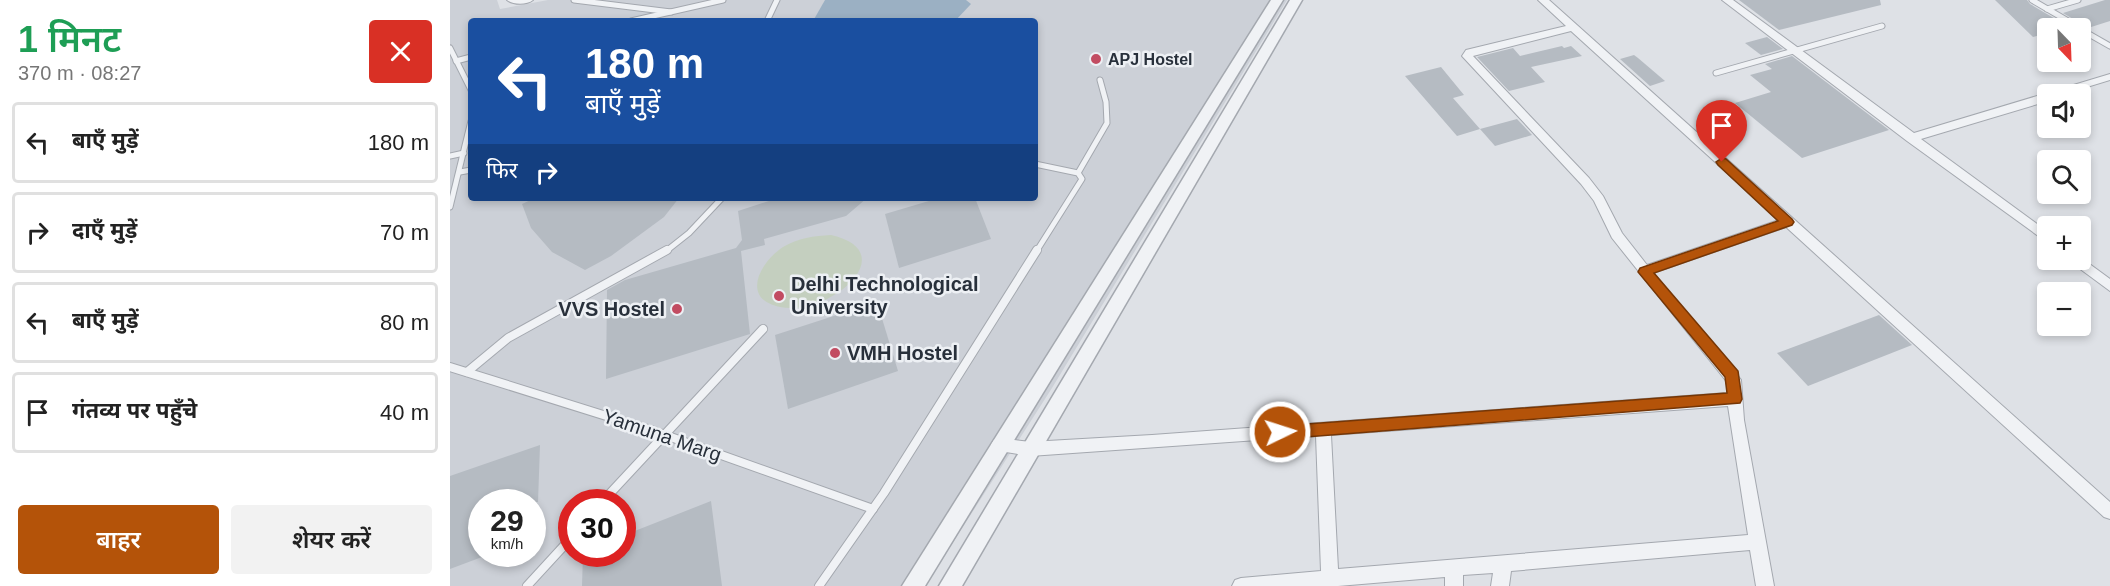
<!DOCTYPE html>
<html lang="hi">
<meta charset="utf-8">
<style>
body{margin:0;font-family:Arial,"Noto Sans Devanagari",sans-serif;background:#f2f2f2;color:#222;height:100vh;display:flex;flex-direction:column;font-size:22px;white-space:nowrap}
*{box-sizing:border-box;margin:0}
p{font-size:20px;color:#767676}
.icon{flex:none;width:33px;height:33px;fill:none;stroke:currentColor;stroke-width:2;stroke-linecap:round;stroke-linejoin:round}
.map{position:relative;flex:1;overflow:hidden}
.sheet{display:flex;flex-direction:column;background:#fff;width:450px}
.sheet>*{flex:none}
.banner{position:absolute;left:18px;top:18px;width:570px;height:183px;border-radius:6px;box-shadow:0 3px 9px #0003;background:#1a4fa0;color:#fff;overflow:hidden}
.needle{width:39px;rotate:157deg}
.fabs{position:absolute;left:1587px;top:18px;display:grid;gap:12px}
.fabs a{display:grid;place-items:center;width:54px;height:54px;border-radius:6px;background:#fff;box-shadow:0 3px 9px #0003;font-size:30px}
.speed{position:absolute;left:18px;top:489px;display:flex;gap:12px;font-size:30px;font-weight:700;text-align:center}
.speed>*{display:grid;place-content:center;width:78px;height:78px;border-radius:50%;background:#fff;box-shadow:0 3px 9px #0003;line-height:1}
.speed small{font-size:15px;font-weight:400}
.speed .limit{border:9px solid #d22;background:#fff;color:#111}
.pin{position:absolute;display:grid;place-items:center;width:51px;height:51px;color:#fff;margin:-62px -26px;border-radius:50% 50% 50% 0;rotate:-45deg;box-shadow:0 0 6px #0007}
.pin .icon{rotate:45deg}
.me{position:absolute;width:66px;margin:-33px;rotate:86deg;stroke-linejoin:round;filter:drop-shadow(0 0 4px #0008)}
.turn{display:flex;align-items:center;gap:21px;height:126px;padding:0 18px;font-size:27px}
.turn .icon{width:78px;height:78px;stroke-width:2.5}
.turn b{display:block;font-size:42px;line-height:51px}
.then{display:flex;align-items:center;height:57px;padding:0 18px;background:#0003;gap:12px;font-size:22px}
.round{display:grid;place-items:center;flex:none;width:63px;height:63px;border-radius:6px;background:#f2f2f2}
.summary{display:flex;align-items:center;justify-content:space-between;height:102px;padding:0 18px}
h1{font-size:36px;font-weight:600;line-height:45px;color:#1e9e55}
.action{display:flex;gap:12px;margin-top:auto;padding:12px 18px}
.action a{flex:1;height:69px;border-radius:6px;background:#b45309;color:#fff;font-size:24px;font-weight:600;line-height:69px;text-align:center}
.action a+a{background:#f2f2f2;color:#222}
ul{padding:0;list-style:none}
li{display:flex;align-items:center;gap:18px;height:81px;margin:0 12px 9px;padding:0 6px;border:3px solid #e0e0e0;border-radius:6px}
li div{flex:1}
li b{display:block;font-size:22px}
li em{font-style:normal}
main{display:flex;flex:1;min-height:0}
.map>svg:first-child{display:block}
</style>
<main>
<section class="sheet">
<div class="summary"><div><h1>1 मिनट</h1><p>370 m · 08:27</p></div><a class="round" style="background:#d93025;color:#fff"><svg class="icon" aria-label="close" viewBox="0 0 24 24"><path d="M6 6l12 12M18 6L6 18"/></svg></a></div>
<ul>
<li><svg class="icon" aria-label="left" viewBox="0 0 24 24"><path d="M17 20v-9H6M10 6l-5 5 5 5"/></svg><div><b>बाएँ मुड़ें</b></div><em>180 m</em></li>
<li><svg class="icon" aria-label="right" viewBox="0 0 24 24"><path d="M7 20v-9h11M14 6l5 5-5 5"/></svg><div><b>दाएँ मुड़ें</b></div><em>70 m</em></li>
<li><svg class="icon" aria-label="left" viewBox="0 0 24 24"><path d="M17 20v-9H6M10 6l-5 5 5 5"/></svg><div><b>बाएँ मुड़ें</b></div><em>80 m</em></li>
<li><svg class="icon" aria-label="arrive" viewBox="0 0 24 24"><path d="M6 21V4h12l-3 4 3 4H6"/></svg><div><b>गंतव्य पर पहुँचे</b></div><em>40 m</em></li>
</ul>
<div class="action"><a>बाहर</a><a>शेयर करें</a></div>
</section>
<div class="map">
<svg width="1660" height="586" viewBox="0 0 1660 586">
<rect width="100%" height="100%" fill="#dee1e6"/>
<!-- built -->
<path fill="#ccd0d7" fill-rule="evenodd" d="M0,0H47L50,9L98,0H837L602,388L475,586H0ZM21,21H585V198H21ZM32,502H82V554H32ZM122,502H172V554H122Z"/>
<!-- green -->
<path fill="#c4cfbf" d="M381,235C455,252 379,317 330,307C290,299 310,262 333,247C348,238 364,236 381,235Z"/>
<!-- water -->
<path fill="#9bb0c3" d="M375,0H516L521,4L505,21H363Z"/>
<!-- building -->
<g fill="#b5bbc2">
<path d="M1289,0H1430L1431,5L1329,30Z"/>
<path d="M1545,0H1577L1580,4L1619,27L1598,28V33L1583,37Z"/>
<path d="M1655,0H1660V21L1638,28L1613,13Z"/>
<path d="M1317,37L1333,49L1311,55L1295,43Z"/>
<path d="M1112,46L1114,48L1121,46L1132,56L1081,67L1095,82L1059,91L1027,57L1063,48L1070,56Z"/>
<path d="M1184,55L1188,58L1215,81L1200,86L1170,59Z"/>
<path d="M1342,56L1439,130L1352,158L1285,103L1321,92L1300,75L1322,69L1315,64Z"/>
<path d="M991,67L1014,95L1003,98L1030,129L1007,136L955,76Z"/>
<path d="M1067,119L1082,135L1045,146L1030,129Z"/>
<path d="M85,198H229L214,217L161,256L135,270L102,252L81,228L72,204Z"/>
<path d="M328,198H417L396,216L314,239L315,245L291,251L300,334L156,379L157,290L175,280L286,248L292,240L288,211Z"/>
<path d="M489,198H525L541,239L449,268L435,214Z"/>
<path d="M427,302L448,371L338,409L325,335Z"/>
<path d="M1429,315L1462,345L1358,386L1327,353Z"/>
<path d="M90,445L88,502H32V557L0,569V476Z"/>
<path d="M261,501L272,586H132L133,554H172V536Z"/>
</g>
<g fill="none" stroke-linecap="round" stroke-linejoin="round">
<defs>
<g id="service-far1">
<path d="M124,0L221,12"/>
<path d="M1582,0L1630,28"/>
<path d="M1597,9L1628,0"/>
<path d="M181,21L273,0"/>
<path d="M317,21L327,0"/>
<path d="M1630,29L1660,46"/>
<path d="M0,48L21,90"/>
<path d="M6,61L21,57"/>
<path d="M1266,73L1432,26"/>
<path d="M0,156L14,153"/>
<path d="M585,164L628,173L632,179L586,252"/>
<path d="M10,172L21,170"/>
<path d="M628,173L657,123L656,102L650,80"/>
<path d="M0,207L21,121"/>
<path d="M215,252L239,233L272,198"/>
</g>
<g id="service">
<path d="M0,367L201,430L423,509"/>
<path d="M17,372L58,338L217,250"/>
<path d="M152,502L313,329"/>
<path d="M77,586L122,537"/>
<path d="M369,586L434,493L587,250"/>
</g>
<g id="minor">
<path d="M57,0H83C77,5 63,5 57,0Z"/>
<path d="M1088,0H1099L1660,502V519L1654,517L1336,227L1203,273L1291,380L1294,420L1324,586H1306L1300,550L1061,571L1059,586H1041L1043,573L1013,575V586H995V577L888,586H782L785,580L791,578L871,571L866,436L580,456L544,450L541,445L544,440L549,438L580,442L702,435L1277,393V382L1162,238L1144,201L1131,184L1012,56L1016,50L1116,26ZM1121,31L1329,220L1197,265L1172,233L1153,196L1139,178L1023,56ZM1278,406L1298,535L888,569L881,435Z"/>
<path d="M1272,0H1283L1464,133L1660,74V80L1614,94H1598V101L1471,139L1598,232V243L1457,141Z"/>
<path d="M1630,257L1660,279V291L1618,260H1630Z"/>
</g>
<g id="tertiary">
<path d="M821,0H833L475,586H452Z"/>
<path d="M840,0H852L512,586H489Z"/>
</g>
</defs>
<!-- service-far1 casing -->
<use href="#service-far1" stroke="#a4a8af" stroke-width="7"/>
<!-- service casing -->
<use href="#service" stroke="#a4a8af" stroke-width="10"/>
<!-- minor casing -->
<use href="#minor" stroke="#a4a8af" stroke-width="2"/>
<!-- tertiary casing -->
<use href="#tertiary" stroke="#a4a8af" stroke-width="3"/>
<!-- service-far1 -->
<use href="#service-far1" stroke="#f0f2f5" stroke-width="5"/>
<!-- service -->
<use href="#service" stroke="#f0f2f5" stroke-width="8"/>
<!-- minor -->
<use href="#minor" fill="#f0f2f5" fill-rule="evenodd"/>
<!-- tertiary -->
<use href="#tertiary" fill="#f0f2f5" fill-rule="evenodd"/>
</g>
<!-- route -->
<path fill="#b45309" stroke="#753606" stroke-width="1.5" d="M1272,158L1276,159L1342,219L1344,222L1342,225L1204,273L1288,371L1292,399L1290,403L830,439L825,437L823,432L825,427L830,426L1277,393L1275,377L1188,272L1190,268L1328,221L1268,165L1266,162Z"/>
<!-- markers -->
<g fill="#c24c62" stroke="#edf0f4" stroke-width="2">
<circle cx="646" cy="59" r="6"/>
<circle cx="329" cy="296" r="6"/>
<circle cx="227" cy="309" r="6"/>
<circle cx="385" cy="353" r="6"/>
</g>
<g text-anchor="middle" stroke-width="5" stroke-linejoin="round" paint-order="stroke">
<!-- far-poi labels -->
<g font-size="16" font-weight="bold" fill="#28303b" stroke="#edf0f4" text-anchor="start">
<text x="658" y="65">APJ Hostel</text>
</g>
<!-- poi labels -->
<g font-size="20" font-weight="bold" fill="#28303b" stroke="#edf0f4" text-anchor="start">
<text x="341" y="291">Delhi Technological<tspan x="341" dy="23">University</tspan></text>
<text x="215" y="316" text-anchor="end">VVS Hostel</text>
<text x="397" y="360">VMH Hostel</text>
</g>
<!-- street labels -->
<g font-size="20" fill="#28303b" stroke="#edf0f4">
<text transform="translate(212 435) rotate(19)" y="7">Yamuna Marg</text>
</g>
</g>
</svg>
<div class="fabs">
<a><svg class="needle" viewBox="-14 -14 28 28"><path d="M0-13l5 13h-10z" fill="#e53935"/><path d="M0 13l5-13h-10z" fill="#767676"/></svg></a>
<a><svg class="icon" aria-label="sound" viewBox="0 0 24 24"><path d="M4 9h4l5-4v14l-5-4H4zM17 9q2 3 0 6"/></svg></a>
<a><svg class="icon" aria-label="search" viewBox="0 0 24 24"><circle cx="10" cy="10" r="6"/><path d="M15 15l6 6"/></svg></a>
<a>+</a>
<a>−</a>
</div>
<div class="speed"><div>29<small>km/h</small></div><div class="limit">30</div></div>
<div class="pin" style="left:1272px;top:162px;background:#d93025"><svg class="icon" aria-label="arrive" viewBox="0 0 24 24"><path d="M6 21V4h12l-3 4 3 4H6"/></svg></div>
<svg class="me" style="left:830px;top:432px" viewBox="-20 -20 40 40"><circle r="17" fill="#b45309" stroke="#fff" stroke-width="3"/><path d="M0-11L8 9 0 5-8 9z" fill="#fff"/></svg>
<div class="banner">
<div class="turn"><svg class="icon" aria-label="left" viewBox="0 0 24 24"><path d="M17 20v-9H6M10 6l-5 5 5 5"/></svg><div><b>180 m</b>बाएँ मुड़ें</div></div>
<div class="then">फिर<svg class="icon" aria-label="right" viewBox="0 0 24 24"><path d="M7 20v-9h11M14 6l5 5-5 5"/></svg></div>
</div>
</div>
</main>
